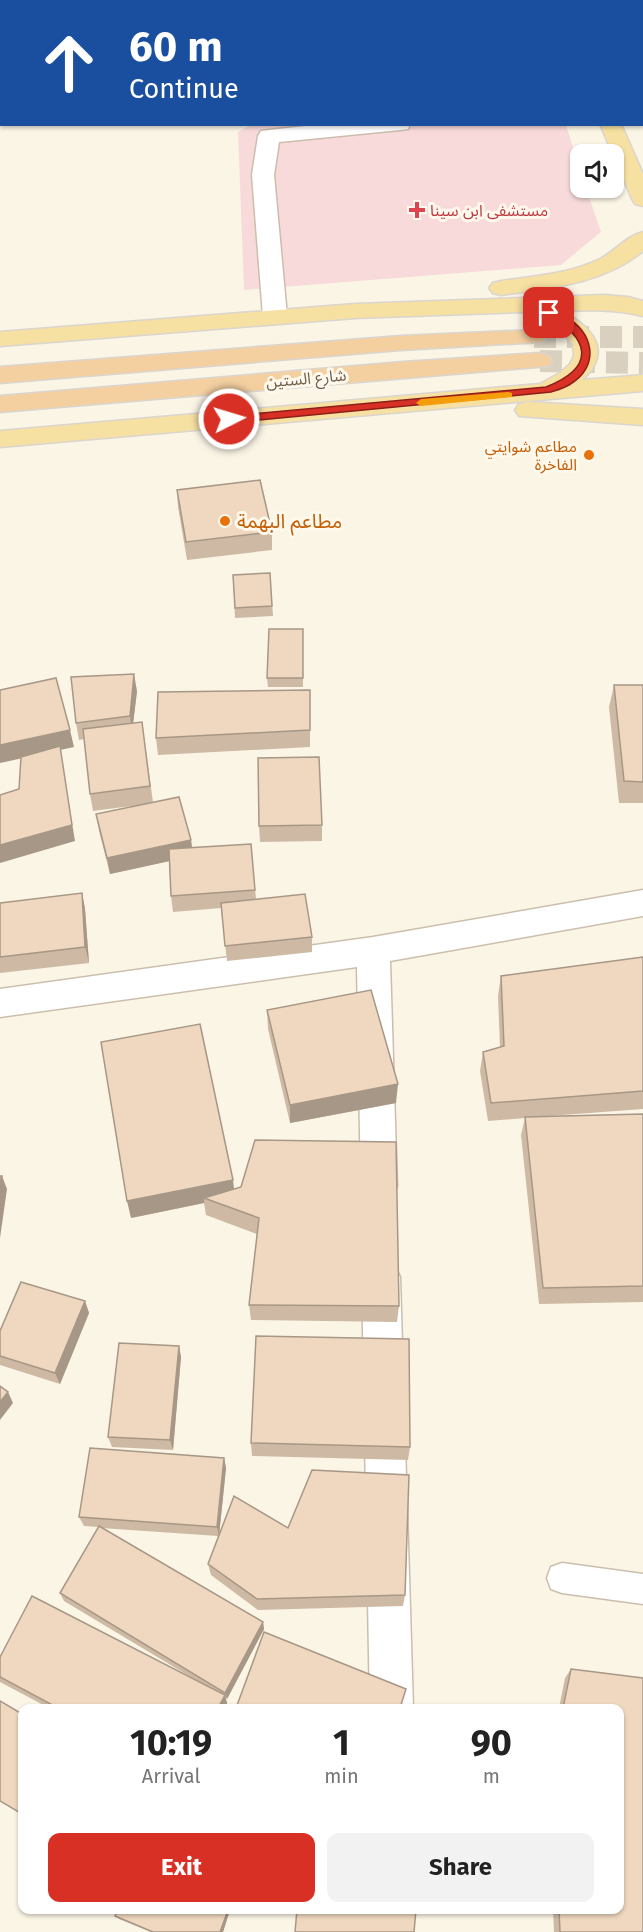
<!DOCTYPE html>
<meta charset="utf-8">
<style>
body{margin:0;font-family:"Fira Sans","Noto Sans Arabic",sans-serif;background:#f2f2f2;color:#222;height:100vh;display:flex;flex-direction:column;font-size:22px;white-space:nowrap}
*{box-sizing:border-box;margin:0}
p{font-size:20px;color:#767676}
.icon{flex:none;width:33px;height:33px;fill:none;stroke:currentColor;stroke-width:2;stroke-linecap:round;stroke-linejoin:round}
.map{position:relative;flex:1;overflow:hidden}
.side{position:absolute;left:18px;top:1704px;width:606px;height:210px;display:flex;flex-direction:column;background:#fff;border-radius:12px;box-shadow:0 2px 4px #0004}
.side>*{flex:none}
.top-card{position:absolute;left:0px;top:0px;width:644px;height:126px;box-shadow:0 2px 4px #0004;background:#1a4fa0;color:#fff;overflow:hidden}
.fabs{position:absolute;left:570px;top:144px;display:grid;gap:12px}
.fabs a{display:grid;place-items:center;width:54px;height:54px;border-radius:12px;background:#fff;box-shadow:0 2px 4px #0004;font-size:30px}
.pin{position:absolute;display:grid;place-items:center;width:51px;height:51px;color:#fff;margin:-26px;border-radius:12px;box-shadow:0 3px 9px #0006}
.me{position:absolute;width:66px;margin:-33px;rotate:85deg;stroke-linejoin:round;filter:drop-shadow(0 0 4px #0008)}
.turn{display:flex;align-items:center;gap:21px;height:126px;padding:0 30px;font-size:27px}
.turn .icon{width:78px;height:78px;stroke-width:2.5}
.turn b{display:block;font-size:42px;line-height:51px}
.eta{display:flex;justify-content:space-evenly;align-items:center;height:102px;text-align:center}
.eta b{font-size:36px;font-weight:700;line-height:42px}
.action{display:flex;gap:12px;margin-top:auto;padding:12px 30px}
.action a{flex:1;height:69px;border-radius:12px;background:#d93025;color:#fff;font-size:24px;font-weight:700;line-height:69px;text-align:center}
.action a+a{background:#f2f2f2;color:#222}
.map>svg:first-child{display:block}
</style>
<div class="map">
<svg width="643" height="1932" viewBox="0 0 643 1932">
<rect width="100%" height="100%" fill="#fbf5e6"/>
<!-- medical -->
<path fill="#f8dada" d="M252,124L566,125L580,170V188H586L601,232L561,265L244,290L238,132Z"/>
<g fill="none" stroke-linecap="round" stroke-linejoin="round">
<!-- trunk-tunnel -->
<g stroke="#d9d0c0" stroke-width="22" stroke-dasharray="22 11" stroke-linecap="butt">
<path d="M534,337H643"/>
<path d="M540,361L643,363"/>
</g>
<defs>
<path id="service" d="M562,1563L643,1574V1604L562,1593L551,1589L547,1578L551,1567Z"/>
<g id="minor">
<path d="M324,124H410L408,129L400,130L279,142L274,175L287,316L283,321L275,323L267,321L263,316L252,175L258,136L261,131L269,130Z"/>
<path d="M643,890V916L390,961L397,1186L392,1198L379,1202L366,1198L361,1186L357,967L0,1017V989L373,937Z"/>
<path d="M381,1260L394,1265L400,1277L413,1708H370L362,1277L368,1265Z"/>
</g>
<g id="primary">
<rect x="552" y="0" width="20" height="2"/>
<path d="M603,0H623L624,2H604Z"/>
<rect x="642" y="57" width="1" height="14"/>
<path d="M600,124H621L643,174V206L635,204L632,199Z"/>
<path d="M643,232V251C603,284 550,288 501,295L493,293L489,288L493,283L501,281C535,276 569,274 600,259C615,251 627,236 643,232Z"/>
<path d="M604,295L628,297L643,301V316C615,309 590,310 562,311C592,327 614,351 582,380L643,375V391L0,447V431L540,384L560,373L570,364L574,356L573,344L559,329L523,312L355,318L0,346V332L355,304Z"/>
<path d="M528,402L643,409V425L519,416L515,410L519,404Z"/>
</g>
<g id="trunk">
<path d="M534,330L543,332L546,337L543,342L401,350L0,383V367L401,336Z"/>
<path d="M540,353L549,356L552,361L549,366L0,412V396L403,362Z"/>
</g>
</defs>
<!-- service casing -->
<use href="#service" stroke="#ccbead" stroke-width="3"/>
<!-- minor casing -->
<use href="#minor" stroke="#ccbead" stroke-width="3"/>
<!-- primary casing -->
<use href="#primary" stroke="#dbd5d0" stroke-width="3"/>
<!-- trunk casing -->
<use href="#trunk" stroke="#dbd5d0" stroke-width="3"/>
<!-- service -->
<use href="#service" fill="#fff" fill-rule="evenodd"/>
<!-- minor -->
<use href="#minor" fill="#fff" fill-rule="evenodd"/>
<!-- primary -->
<use href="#primary" fill="#f6e1a2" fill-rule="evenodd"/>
<!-- trunk -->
<use href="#trunk" fill="#f4d0a1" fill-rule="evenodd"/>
</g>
<!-- wall -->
<g fill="#cebaa4">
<path d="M177,490L272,532V550L187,560L178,507Z"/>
<path d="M270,573L273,616L235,618L233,575Z"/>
<path d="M303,629V687H268L267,678Z"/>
<path d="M614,685H643V803H619L609,707Z"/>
<path d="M310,690V747L158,755L156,738Z"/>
<path d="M137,691L133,723L142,722L153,802L191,840L192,848L251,844L256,899L312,937V952L227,961L221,908L173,912L171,896L169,861L110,874L99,831L96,814L147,804L93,811L90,794L84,739L79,740L76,723Z"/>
<path d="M322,825V841L260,842L259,826Z"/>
<path d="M82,893L85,909L89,963L0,973V903Z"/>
<path d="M643,957V1109L549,1116L643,1114V1302L539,1304L521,1135L525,1118L488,1121L480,1071L483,1052L500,1047L498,996L501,976Z"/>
<path d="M267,1010L396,1103L290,1123L268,1029Z"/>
<path d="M234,1189L399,1306L397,1322L251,1320L249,1305L257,1234L206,1215L204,1203L131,1218Z"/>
<path d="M85,1301L89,1313L60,1384L0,1365V1331Z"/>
<path d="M179,1346L181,1357L173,1450L112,1447L108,1437Z"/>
<path d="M251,1443L410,1447L408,1460L252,1456Z"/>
<path d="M224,1458L226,1468L219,1535L288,1528L405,1595L403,1606L258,1610L211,1575L208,1564L218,1536L101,1528L263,1622L264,1629L227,1699L225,1698L227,1703L225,1708H49L0,1682V1657L194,1679L64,1601L60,1593L99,1527L84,1526L79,1517Z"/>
<path d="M571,1669L643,1678V1932H554L553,1910H620V1708H559L565,1678Z"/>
<path d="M117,1910H230L223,1932H151L119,1919L115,1916Z"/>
</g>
<!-- shaded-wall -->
<g fill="#a79786">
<path d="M134,674L137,691L132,733L130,716Z"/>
<path d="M70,730L74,747L60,750L75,841L0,863V845L60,750L0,763V745Z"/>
<path d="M191,840L193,856L110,874L107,858Z"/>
<path d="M82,893L85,909L89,963L85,947Z"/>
<path d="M398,1084L396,1103L290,1123V1105Z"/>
<path d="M2,1176L7,1189L0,1238V1191Z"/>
<path d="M233,1180L235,1197L204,1198V1203L131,1218L127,1201Z"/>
<path d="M85,1301L89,1313L60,1384L55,1373Z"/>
<path d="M179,1346L181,1357L173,1450L170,1440Z"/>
<path d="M8,1392L13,1403L0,1420V1402Z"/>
<path d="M224,1458L226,1468L219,1536L217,1527Z"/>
<path d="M263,1622L264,1629L227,1699L225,1693Z"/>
<path d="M225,1695L227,1703L225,1708H218Z"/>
<path d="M228,1910H230L223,1932H220Z"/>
</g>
<!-- building -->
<g fill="#efd8bf" stroke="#a79786" stroke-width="1.5">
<path d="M260,480L272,532L186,542L177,490Z"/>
<path d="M270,573L272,606L235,608L233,575Z"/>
<path d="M269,629H303V678H267Z"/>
<path d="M134,674L130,716L76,723L71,677Z"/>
<path d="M56,678L70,730L0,745V690Z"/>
<path d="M614,685H643V782L624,781Z"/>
<path d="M310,690V730L156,738L158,692Z"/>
<path d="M142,722L150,786L90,794L83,729Z"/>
<path d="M60,746L72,825L0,845V795L19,789L21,757Z"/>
<path d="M319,757L322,825L259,826L258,758Z"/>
<path d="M179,797L191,840L107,858L96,814Z"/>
<path d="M251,844L255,890L171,896L169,849Z"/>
<path d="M82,893L85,947L0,957V903Z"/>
<path d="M305,894L312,937L225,946L221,903Z"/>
<path d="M643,957V1091L491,1103L483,1052L504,1046L501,976Z"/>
<path d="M371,990L398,1084L290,1105L267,1010Z"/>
<path d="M200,1024L233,1180L127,1201L101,1042Z"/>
<path d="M643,1114V1286L543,1288L525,1117Z"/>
<path d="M255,1140L396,1142L399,1306L249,1305L259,1218L204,1198L241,1187Z"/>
<path d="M0,1176H2L0,1191Z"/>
<path d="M21,1282L85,1301L55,1373L0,1356V1331Z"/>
<path d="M256,1336L409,1339L410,1447L251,1443Z"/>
<path d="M119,1343L179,1346L170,1440L108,1437Z"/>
<path d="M0,1386L8,1392L0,1402Z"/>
<path d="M90,1448L224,1458L217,1527L79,1517Z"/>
<path d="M312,1470L409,1475L405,1595L257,1599L208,1564L234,1496L288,1528Z"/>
<path d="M99,1526L263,1622L225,1693L60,1593Z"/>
<path d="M32,1596L225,1695L218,1708H58L0,1677V1657Z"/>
<path d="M264,1632L406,1689L400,1708H236Z"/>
<path d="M571,1669L643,1678V1932H560L559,1910H620V1708H563Z"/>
<path d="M0,1701L22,1714V1814L0,1801Z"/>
<path d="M117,1910H228L220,1932H153L115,1916Z"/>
<path d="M297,1910H416L414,1932H295Z"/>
</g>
<!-- route -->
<path fill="#d93025" stroke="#8d1f18" stroke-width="1.5" d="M546,310C553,310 557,313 564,316C594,331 601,367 569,385C564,388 557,390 551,392L229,423L224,419L229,416L546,387C597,367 590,337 546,315Z"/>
<!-- slow -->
<path fill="#f59e0b" d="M508,392L512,393V397L421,406L416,403L421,399Z"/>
<!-- markers -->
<path fill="#e0444e" stroke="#fef9ec" stroke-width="2" d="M414 201h6v6h6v6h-6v6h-6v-6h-6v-6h6z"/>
<g fill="#e8710a" stroke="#fef9ec" stroke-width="2">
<circle cx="589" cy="455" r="6"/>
<circle cx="225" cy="521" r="6"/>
</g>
<g text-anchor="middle" stroke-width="6" stroke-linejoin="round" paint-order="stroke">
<!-- far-health labels -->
<g font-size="16" fill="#be3a42" stroke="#fef9ec" text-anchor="start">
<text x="430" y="216">مستشفى ابن سينا</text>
</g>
<!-- far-street labels -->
<g font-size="16" fill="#735f4c" stroke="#fef9ec">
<text transform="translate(306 378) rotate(-5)" y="6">شارع الستين</text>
</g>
<!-- far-food labels -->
<g font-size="16" fill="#c56008" stroke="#fef9ec" text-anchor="end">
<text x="577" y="452">مطاعم شوايتي<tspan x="577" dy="18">الفاخرة</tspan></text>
</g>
<!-- food labels -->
<g font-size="20" fill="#c56008" stroke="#fef9ec" text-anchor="start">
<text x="237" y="528">مطاعم البهمة</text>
</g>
</g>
</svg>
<div class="fabs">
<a><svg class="icon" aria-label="sound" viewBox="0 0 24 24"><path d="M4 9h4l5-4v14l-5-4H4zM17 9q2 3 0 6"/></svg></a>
</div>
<div class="pin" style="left:549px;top:313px;background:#d93025"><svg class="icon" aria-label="arrive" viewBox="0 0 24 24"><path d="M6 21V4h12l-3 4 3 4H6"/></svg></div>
<svg class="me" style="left:229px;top:419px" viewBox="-20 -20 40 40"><circle r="17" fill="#d93025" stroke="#fff" stroke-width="3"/><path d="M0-11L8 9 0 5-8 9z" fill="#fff"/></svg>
<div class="top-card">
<div class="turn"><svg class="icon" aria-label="ahead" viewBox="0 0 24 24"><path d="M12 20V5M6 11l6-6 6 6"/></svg><div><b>60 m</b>Continue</div></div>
</div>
<section class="side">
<div class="eta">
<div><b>10:19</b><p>Arrival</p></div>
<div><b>1</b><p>min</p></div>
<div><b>90</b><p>m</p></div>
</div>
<div class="action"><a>Exit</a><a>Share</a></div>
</section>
</div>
